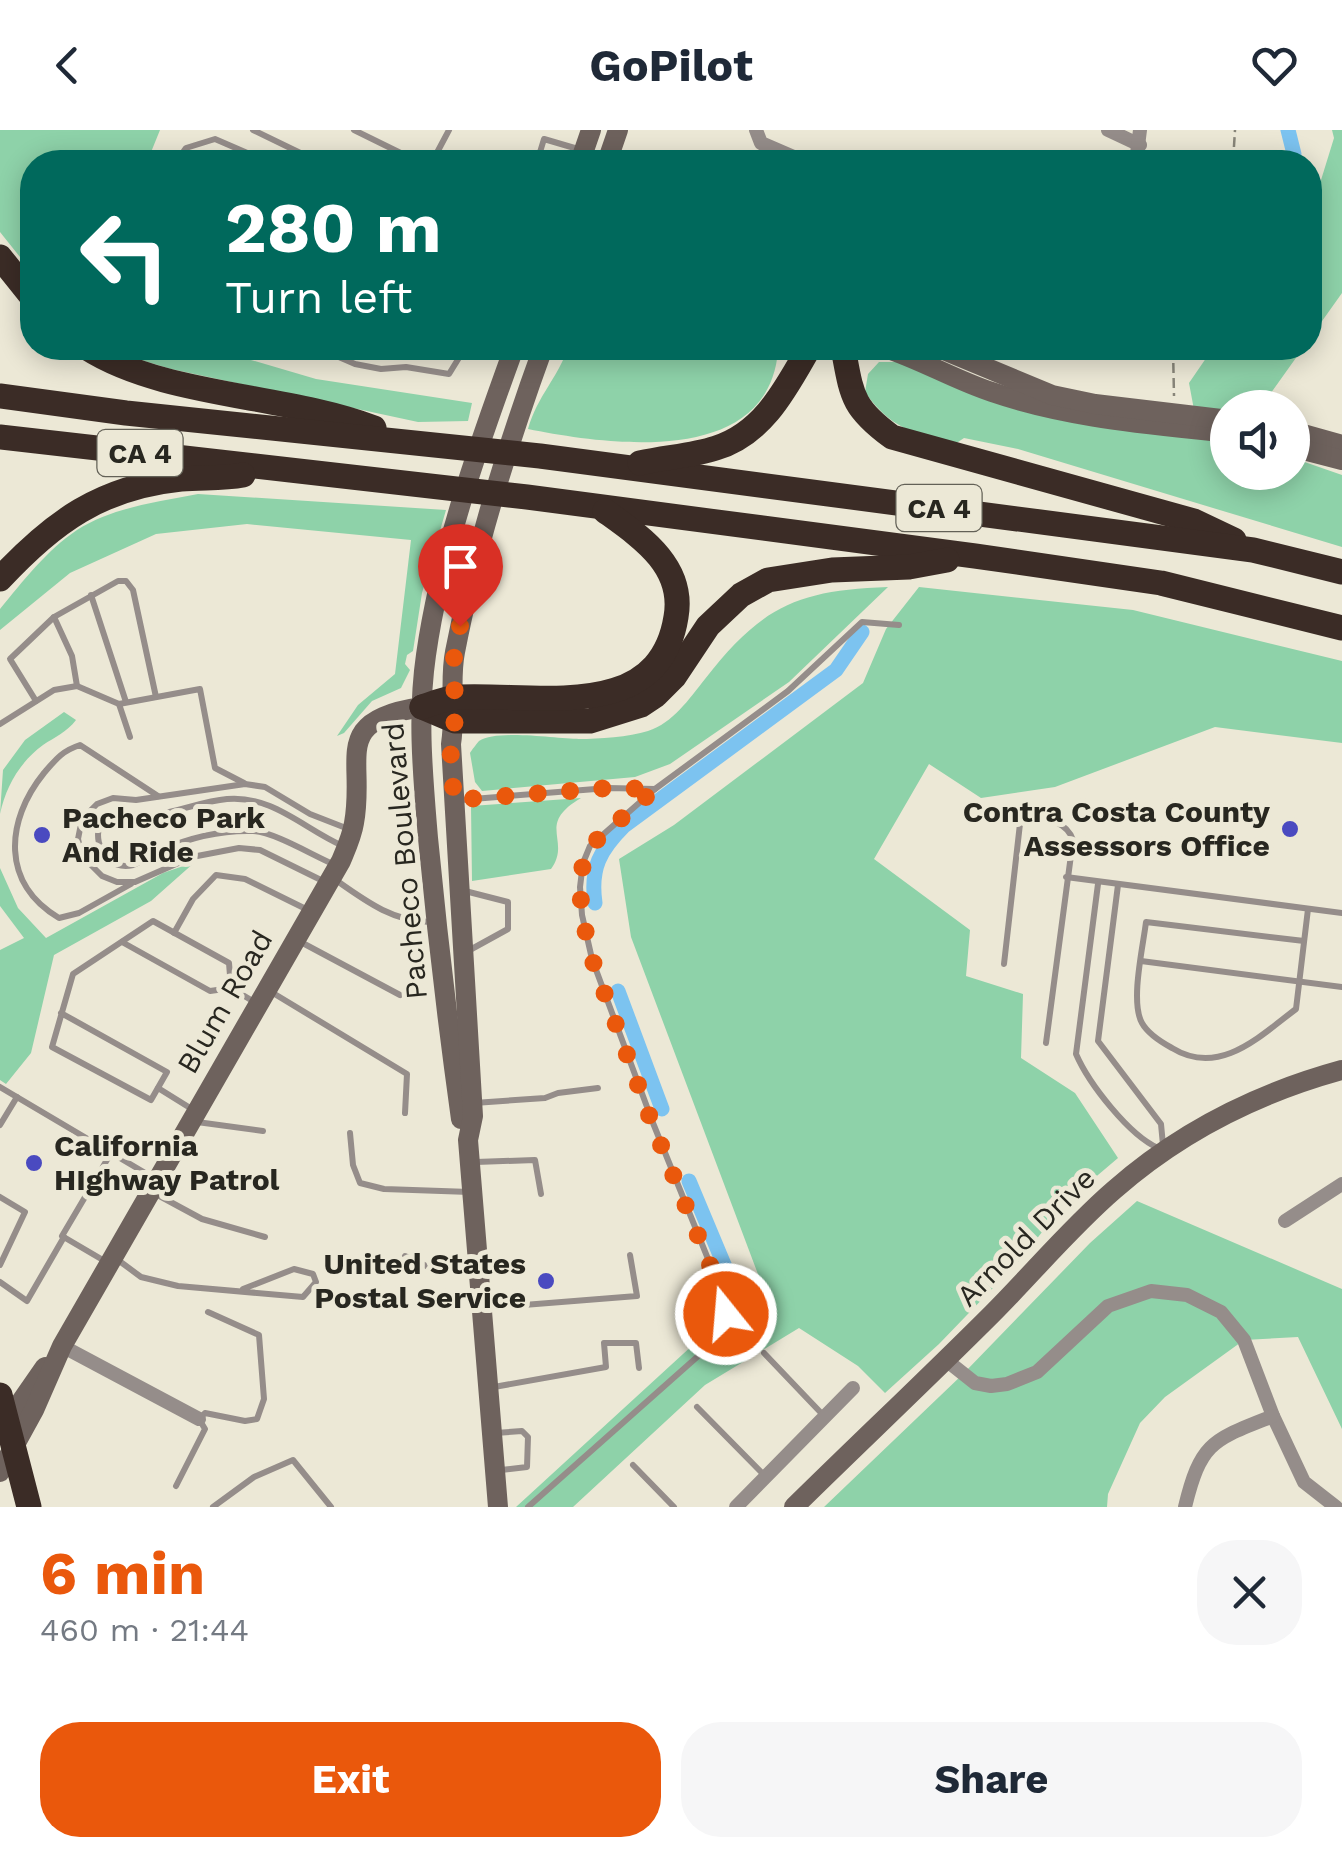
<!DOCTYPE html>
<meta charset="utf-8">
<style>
body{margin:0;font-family:"Work Sans",sans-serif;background:#f6f6f7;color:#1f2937;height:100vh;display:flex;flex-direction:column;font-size:38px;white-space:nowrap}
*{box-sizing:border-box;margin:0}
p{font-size:32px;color:#747a83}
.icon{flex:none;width:55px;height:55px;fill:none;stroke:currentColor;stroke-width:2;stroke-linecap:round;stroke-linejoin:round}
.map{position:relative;height:1377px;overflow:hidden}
.drawer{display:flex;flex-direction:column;background:#fff;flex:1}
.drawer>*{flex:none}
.banner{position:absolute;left:20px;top:20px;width:1302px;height:210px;border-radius:40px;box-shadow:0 5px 25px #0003;background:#00695c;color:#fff;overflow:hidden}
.buttons{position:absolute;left:1210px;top:260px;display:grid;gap:20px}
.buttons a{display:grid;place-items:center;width:100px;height:100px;border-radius:50%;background:#fff;box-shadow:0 5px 25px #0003;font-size:50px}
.pin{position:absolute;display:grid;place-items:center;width:85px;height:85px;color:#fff;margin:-102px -42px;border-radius:50% 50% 50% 0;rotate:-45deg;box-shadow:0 0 10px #0007}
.pin .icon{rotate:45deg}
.me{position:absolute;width:110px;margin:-55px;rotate:343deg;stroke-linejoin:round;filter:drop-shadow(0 0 8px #0008)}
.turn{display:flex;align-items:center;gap:35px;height:210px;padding:0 40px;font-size:45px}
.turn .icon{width:130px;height:130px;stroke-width:2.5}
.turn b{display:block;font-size:70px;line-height:85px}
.round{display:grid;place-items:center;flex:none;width:105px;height:105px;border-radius:40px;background:#f6f6f7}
.head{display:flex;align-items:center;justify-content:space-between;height:170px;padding:0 40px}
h1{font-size:60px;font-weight:700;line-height:75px;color:#ea580c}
.button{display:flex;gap:20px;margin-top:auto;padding:20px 40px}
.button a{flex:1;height:115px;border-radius:40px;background:#ea580c;color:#fff;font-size:40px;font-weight:700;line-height:115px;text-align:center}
.button a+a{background:#f6f6f7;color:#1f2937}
header{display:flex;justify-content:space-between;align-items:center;height:130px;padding:0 40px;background:#fff;font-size:45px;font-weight:700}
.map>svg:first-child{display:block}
</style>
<header><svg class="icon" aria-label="back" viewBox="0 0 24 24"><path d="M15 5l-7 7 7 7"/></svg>GoPilot<svg class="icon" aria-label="heart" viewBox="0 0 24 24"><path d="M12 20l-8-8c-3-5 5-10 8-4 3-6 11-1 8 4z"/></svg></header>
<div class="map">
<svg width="1342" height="1377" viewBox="0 0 1342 1377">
<rect width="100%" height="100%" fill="#ece8d6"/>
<!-- green -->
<g fill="#8ed2a9">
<path d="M0,0H160L147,32H32V142L0,102Z"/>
<path d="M1332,0H1342V163L1310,208V74L1317,63L1334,8Z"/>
<path d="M116,218H210L316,249L472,273L468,291L418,292L171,239L131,227Z"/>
<path d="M568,218H777L778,221C768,338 608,315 528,299C538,265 557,249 568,218Z"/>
<path d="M1213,218H1303L1261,277L1228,278L1227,290L1195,285L1189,253Z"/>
<path d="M879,232H897L1227,310L1228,342H1292L1293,328L1342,345V417L1018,319L964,308L955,314C914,304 890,298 865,262L868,244Z"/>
<path d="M198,364L446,380L422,463L413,521L407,525L405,534L410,540L401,558L372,571L344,603L337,606L358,575L395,544L411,410L247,394L156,404L70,443L0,500V479C23,451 47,420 77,400C113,377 158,372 198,364Z"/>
<path d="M888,457L789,552L670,634L635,647L482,661L475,652L470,623C471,621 478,612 479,611C498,599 557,609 579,609C599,609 629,607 648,601C673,593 689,569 705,549C761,477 797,460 888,457Z"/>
<path d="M919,457L1133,480L1342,531V613L1215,597L1055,657L981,668L929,634L874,729L970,800L966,846L1023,864L1021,928L1075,963L1118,1028L1065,1073L1020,1130L939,1214L885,1263L858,1236L799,1198L705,1255L573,1377H516L695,1213L776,1192L631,807L619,729L674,695L863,553L886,499Z"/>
<path d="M64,582L76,590C67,602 55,607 43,615C20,632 6,656 0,684L3,640L25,610Z"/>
<path d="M581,668C535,695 572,710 551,739L472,751L471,676Z"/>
<path d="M195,732L151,771L54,825L31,923L6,954L0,950V820L24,808L0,776V738L18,778L46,808L163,743Z"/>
<path d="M1137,1071L1342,1159V1299L1298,1207L1244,1210L1165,1267L1140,1293L1108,1364L1107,1377H824L963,1244L1090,1113Z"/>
</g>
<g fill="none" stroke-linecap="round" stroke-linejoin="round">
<!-- canal -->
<g stroke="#7cc3f0" stroke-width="15">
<path d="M1288,0L1294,24L1289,32"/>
<path d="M595,773C590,738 600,720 624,696L836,540L862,502"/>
<path d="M618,861L662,979"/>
<path d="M689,1051L746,1187L742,1196"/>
</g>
<!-- path -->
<g stroke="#888579" stroke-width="2.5" stroke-dasharray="10 5" stroke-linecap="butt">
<path d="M1233,32L1235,0"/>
<path d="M1173,218L1174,266"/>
</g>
<!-- lane -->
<g stroke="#958d8a" stroke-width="6">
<path d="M253,0L319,32"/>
<path d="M354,0L419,32"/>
<path d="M176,32L186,18L215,9L268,32"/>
<path d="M432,32L449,0"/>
<path d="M537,32L544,9L578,19"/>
<path d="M318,218L355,234L381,239L406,237L449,244L465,218"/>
<path d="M91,465L126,572"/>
<path d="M54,487L72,526L77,556"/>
<path d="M36,571L10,529L54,487L118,451H126L133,460L156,567"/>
<path d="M119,574L130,607"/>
<path d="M0,594L54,560L77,556L119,574L200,559L215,638L244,653"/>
<path d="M655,659L788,561L862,492L899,495"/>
<path d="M460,670L608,658L655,659L590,716L583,733L580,757L582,785L592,829L653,993L721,1161L726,1184L714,1212L528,1377"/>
<path d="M333,734C312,725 274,702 253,701C222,700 189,708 161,720C151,723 143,732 133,735C109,741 94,717 99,697C116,679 135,687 158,684C181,681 203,671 227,669C273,665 304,699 343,716"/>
<path d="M1066,747L1342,783"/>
<path d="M333,748C364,770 394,793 433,792"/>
<path d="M325,752L260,720L239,718L192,727L135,752H117L102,746L82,726L78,709L82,689L97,674L113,668L136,670L245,654L265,657L310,684L351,700"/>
<path d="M131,754L79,783L59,788C1,754 5,691 44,643C56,629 62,621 80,615L158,666"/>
<path d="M1098,754L1076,924C1089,954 1129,1005 1158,1018"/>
<path d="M1118,755L1098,911L1161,994L1163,1015"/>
<path d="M465,761L508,772V799L468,821"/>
<path d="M174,803L193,769L216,745L245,749L310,781"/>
<path d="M297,810L400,865"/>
<path d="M1304,811L1146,792C1143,817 1130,872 1142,893C1148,904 1161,912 1172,918C1219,947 1259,907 1296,879L1308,779"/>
<path d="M122,812L210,861L231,858"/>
<path d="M1141,831L1342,857"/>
<path d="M1004,834L1021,685C1041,689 1065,688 1073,710L1046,913"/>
<path d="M268,860L407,944L405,983"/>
<path d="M61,883L167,942L151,970L52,917L73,844L153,791L229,833L231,858L256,873"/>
<path d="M0,957L152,1047"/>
<path d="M158,958L195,981"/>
<path d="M474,973L545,968L558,963L598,958"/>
<path d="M197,992L263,1001"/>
<path d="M0,995L17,967"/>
<path d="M350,1003L353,1035L360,1053L384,1059L470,1062"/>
<path d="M476,1032L535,1030L541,1064"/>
<path d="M152,1062L202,1089L265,1107"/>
<path d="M0,1067L25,1082L0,1135"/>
<path d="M405,1126L439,1142L477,1143"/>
<path d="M118,1130L141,1147L178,1156L303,1167L316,1152L313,1144L294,1139L243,1159"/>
<path d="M108,1133L62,1106L111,1023"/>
<path d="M0,1152L27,1171L64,1107"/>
<path d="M487,1178L637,1166L630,1125"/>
<path d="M764,1223L824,1286"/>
<path d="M494,1257L606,1237L604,1213H636L639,1238"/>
<path d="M697,1277L765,1346"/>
<path d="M495,1303L522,1301L528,1307L527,1337L501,1340"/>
<path d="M633,1335L674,1377"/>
<path d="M176,1356L205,1299L199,1289L205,1283L245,1291L257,1289L264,1269L259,1205L208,1182"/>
<path d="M213,1377L254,1347L293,1330L331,1377"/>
</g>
<!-- street -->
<g stroke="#958d8a" stroke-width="14">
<path d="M756,0L761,13L805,32"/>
<path d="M1108,0L1140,15"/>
<path d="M1136,32L1140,0"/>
<path d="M1285,1091L1342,1054"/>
<path d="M62,1216L199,1289"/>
<path d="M946,1230L975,1253L991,1256L1007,1254L1037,1242L1108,1176L1151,1161L1187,1165L1221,1182L1244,1210L1273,1286L1304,1352L1336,1377"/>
<path d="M736,1377L853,1258"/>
<path d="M1185,1377C1201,1311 1213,1310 1273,1286"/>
</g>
<!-- secondary -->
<g stroke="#6e625d" stroke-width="20">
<path d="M580,32L591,0"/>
<path d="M607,32L618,0"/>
<path d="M885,218C922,230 955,250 992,262C1068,288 1148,294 1228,303"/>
<path d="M939,218L1052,265L1095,274L1221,289"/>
<path d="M1292,301L1342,315"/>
<path d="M1292,317L1342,330"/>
<path d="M461,989C448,896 437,802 428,708C423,647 417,587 426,525C441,420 478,317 514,218"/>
<path d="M2,1299L45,1237"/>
<path d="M0,1342L34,1280L62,1216L341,731C346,719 352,706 354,693C366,628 329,591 422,577"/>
<path d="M498,1377L468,1010L473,986L451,614C456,583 449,552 455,522C475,418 507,317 543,218"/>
<path d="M794,1377C859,1313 926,1250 991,1185C1032,1144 1070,1098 1114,1060C1180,1002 1258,963 1342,940"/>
</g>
<!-- highway -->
<g stroke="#3b2c26" stroke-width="25">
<path d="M0,127L32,167"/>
<path d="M87,218C164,267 285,264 374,298"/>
<path d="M843,218C852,265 851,277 892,307L1194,391L1234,410"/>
<path d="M0,266L126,283L540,326L1253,420L1342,442"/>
<path d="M0,307L527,367L975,426L1161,453L1342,498"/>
<path d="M640,333C665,327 692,326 716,318C764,303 786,258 809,218"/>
<path d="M0,449C53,392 101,357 181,349C202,347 222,349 243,345"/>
<path d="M422,577L455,591H590L641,575L656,565L674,547L708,496L741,465L768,450L832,440L909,437L947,430"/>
<path d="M422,577C434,573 446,568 459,567C537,563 659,594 676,487C685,436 641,407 605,381"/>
<path d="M0,1265L29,1377"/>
</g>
</g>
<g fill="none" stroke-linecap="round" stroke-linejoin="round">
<!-- route -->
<path stroke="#ea580c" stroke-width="18" stroke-dasharray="0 32.4" d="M460,496L454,528L455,590L450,614L454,670L608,658L655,659L590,716L583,733L580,757L582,786L592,829L652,993L721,1162L726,1184"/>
</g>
<!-- markers -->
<g fill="#4a4ac0" stroke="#ece8d6" stroke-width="4">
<circle cx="1290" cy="699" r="10"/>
<circle cx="42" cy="705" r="10"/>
<circle cx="34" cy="1033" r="10"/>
<circle cx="546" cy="1151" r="10"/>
</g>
<g text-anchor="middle" stroke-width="10" stroke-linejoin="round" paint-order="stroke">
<!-- shield labels -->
<g fill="#ece8d6" stroke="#636157" stroke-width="2.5">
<rect x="97.5" y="300" width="85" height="46" rx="8"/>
<rect x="896.5" y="355" width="85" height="46" rx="8"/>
</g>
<g font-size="28" font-weight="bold" fill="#282720">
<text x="140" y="333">CA 4</text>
<text x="939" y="388">CA 4</text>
</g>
<!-- poi labels -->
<g font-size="30" font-weight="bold" fill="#282720" stroke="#ece8d6" text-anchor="end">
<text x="1270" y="692">Contra Costa County<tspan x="1270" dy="34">Assessors Office</tspan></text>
<text x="62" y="698" text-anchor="start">Pacheco Park<tspan x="62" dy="34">And Ride</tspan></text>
<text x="54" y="1026" text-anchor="start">California<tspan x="54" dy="34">HIghway Patrol</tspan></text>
<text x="526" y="1144">United States<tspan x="526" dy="34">Postal Service</tspan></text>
</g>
<!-- street labels -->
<g font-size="30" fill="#282720" stroke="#ece8d6">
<text transform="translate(405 731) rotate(-95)" y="10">Pacheco Boulevard</text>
<text transform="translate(225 872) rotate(-60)" y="10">Blum Road</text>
<text transform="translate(1026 1107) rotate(-45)" y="10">Arnold Drive</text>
</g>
</g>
</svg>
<div class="buttons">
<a><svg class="icon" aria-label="sound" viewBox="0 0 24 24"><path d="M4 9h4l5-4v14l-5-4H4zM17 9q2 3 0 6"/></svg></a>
</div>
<div class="pin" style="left:460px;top:496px;background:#d93025"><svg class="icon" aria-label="arrive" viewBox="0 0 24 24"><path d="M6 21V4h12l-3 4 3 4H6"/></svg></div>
<svg class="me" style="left:726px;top:1184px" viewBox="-20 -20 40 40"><circle r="17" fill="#ea580c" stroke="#fff" stroke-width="3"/><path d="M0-11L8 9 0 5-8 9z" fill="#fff"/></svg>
<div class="banner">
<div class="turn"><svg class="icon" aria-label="left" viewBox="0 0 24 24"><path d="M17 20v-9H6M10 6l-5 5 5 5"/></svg><div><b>280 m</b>Turn left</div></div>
</div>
</div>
<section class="drawer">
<div class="head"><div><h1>6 min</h1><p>460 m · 21:44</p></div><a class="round"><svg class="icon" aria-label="close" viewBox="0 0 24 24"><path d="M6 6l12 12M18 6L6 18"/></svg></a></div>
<div class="button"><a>Exit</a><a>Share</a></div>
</section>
